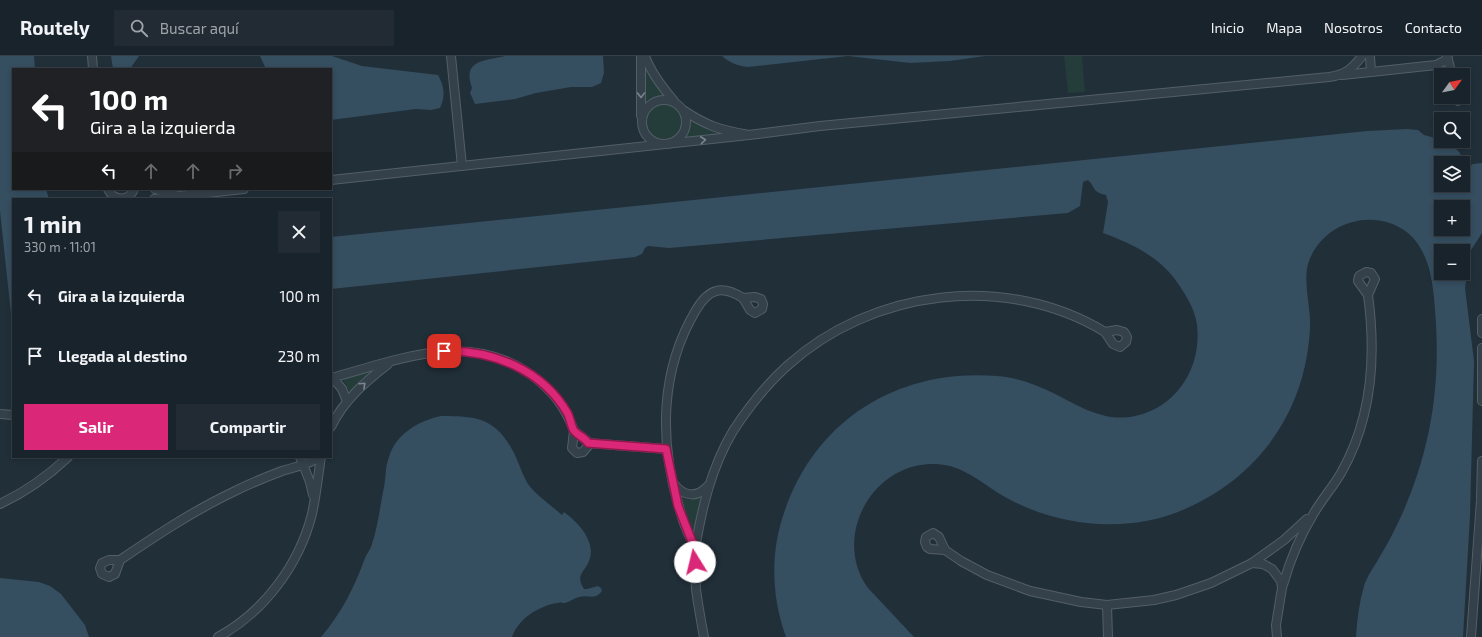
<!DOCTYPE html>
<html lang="es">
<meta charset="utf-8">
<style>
body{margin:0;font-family:"Exo 2",sans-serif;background:#222b33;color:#f1f3f6;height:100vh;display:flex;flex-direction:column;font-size:15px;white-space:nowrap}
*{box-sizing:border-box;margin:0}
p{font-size:13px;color:#9fa4a9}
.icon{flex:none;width:22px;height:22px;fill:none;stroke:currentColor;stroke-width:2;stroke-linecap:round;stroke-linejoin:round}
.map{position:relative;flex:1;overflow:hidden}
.drawer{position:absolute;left:12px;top:142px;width:320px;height:260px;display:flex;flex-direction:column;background:#19232b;border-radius:0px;box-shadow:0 2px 6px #0003,0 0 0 1px #374047}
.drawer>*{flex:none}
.banner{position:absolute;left:12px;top:12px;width:320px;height:122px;border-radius:0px;box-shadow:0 2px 6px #0003,0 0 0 1px #374047;background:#202124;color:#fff;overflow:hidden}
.needle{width:26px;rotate:57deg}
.buttons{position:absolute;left:1434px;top:12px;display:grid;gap:8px}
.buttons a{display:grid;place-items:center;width:36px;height:36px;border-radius:0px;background:#19232b;box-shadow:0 2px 6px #0003,0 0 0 1px #374047;font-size:20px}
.pin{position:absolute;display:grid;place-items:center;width:34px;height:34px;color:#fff;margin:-17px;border-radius:8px;box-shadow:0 2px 6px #0006}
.me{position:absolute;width:44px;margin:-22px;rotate:351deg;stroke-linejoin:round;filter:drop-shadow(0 0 3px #0008)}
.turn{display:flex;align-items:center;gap:14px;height:84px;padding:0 12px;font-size:18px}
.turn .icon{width:52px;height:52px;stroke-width:2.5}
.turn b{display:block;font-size:28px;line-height:34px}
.lanes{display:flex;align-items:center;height:38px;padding:0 12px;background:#0003;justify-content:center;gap:20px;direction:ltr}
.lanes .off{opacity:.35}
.round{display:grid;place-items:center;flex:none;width:42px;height:42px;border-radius:0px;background:#222b33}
.head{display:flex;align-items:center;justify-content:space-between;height:68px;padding:0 12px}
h1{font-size:24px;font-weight:700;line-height:30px}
.action{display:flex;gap:8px;margin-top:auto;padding:8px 12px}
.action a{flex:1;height:46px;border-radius:0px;background:#db2777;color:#fff;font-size:16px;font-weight:700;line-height:46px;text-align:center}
.action a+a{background:#222b33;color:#f1f3f6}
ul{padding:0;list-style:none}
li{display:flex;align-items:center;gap:12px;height:60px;padding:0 12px}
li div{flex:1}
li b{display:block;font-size:15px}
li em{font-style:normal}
header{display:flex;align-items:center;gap:24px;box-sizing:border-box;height:56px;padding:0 20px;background:#19232b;border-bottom:1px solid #374047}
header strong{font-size:19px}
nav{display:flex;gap:22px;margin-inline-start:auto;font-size:14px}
.search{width:280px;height:36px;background:#222b33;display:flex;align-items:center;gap:10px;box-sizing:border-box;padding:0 14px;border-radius:0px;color:#9fa4a9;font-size:15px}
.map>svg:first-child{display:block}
</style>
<header>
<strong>Routely</strong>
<div class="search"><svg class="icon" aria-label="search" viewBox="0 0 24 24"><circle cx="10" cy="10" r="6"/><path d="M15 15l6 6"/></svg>Buscar aquí</div>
<nav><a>Inicio</a><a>Mapa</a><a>Nosotros</a><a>Contacto</a></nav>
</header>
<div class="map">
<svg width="1482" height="581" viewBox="0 0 1482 581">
<rect width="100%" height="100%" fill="#212f39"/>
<!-- green -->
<g fill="#243c3a">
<path d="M1064,0H1082L1085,36L1068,37Z"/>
<path d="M645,6L653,23L664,39L663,41L653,42L645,49Z"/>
<circle cx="663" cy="67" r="19"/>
<path d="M690,63L706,72L726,79L684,84L689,74Z"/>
<path d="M368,314L371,319L353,335H349L343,324L344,321Z"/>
<path d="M698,441L701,443L694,475L691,476L679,443L682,442L690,444Z"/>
</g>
<!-- water -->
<g fill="#354e60" fill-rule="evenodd">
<path d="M0,0H34L35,13H13V133H46L49,143H13L12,267L0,155Z"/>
<path d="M111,0H139L130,13H113Z"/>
<path d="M260,0H332L362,10L438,19C444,30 446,40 440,52L431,54L416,53L331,64V13H266Z"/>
<path d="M505,0H603L604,17L601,27L592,31H571L536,37L515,43L475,48L470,37L472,32C462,4 484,5 505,0Z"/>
<path d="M722,0H985L950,5L910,7L848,0L748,11C738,10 730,7 722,0Z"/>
<path d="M1407,73L1418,74L1424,79L1439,83L1441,85H1445L1453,90L1460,97L1462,107H1441V129H1463V108L1466,112L1473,108L1482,107V177L1471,194L1465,232L1474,305L1470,460L1463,581H1356C1357,564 1359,547 1364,530C1367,520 1374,511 1379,502C1388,487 1396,472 1403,456C1432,389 1441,326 1435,254C1433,227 1430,196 1408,177C1374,150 1321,166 1308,208C1303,227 1311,251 1310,272C1306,354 1260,420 1185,453C1129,478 1058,471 1005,441C982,428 964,409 936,408C873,405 831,481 868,532L914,581H786C771,540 770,495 785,454C817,362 900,312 997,320C1015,321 1035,328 1051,336C1078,349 1103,367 1135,360C1177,351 1202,311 1197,269C1195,252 1184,236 1174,222C1156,199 1130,187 1103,177L1108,146L1106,139C1092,136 1096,132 1088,124L1083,126L1080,150L1068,157L669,192L648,190L645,192L642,198L635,201L331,233V181L1367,75ZM1441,151H1463V173H1441ZM1441,195H1463V217H1441Z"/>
<path d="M441,360C477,360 496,362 514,397C519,407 522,418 528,428C537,440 551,449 562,459L564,456C578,466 597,486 589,505C584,517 575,519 584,533H587L598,530L601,532L602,535C595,545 588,538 579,541C574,542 570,546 565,547C562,547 560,546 558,547C540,549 518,563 512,581H321C342,556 354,532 365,502C367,497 371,493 372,488C378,470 380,450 384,431C386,421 385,411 389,401C396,378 418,365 441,360Z"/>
<path d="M0,522L39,526L50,530L61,538L85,569L89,581H0Z"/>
</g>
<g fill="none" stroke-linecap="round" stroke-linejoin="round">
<defs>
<g id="minor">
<path d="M92,0L93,13"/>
<path d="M451,0L462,110"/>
<path d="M641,0V60"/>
<path d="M645,0C651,17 662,31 674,45"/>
<path d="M1447,0L1452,19"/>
<path d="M1371,16L1436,9L1448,3"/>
<path d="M1342,19L1371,16L1370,0"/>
<path d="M1457,41L1458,45"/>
<circle cx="664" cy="66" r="22"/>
<path d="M749,79L820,70L1329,21C1345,19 1352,13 1362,0"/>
<path d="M331,124L749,79C720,74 707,70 683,54"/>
<path d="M108,133C113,145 129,146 134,133"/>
<path d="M179,140L244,133"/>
<path d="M154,143L179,140L155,133"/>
<path d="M1366,216L1371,217L1375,223L1368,239L1358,225L1359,220Z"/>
<path d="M755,241L761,243L763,248L762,253L755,257L750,254L743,242Z"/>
<path d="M1482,263V277"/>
<path d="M1117,274L1124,276L1127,281L1126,286L1120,291L1113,288L1105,276Z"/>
<path d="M1482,292V345"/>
<path d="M331,322C398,304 467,274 530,318C551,333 565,350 574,375"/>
<path d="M333,322L342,333L347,345"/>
<path d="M0,358L13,359"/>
<path d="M331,371C343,345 365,326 388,308"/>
<path d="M574,375L587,385L588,390L583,396L577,397L572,392Z"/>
<path d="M588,387L666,393"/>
<path d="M300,401L310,426L313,439"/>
<path d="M674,428C684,441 697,442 708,430"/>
<path d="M0,448C25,436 48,420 68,401"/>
<path d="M933,477L939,481L945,494L930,493L927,491L925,486L926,481Z"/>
<path d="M695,493C702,452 711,412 733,375C748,352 766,329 787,310C872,233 1006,216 1105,276"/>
<path d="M945,494L961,505L987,519L1030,535L1081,546L1107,549L1154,544L1176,539L1211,527L1252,507L1263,508L1272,513L1281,525L1282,532L1276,569L1277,581"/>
<path d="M109,504H120L115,518L109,521L102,518L100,512L102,507Z"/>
<path d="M120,504C157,479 193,455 233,436C249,428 266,421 282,415C294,411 309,409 319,401"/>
<path d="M1252,507L1284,484L1307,463"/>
<path d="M1283,529C1290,504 1300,480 1314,457C1322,443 1333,431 1341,417C1372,363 1376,298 1368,239"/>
<path d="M1107,549L1108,581"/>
<path d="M218,581C264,556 299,509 312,458C316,440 318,420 321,401"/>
<path d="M704,581C701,565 698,549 696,533C695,520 697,506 695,493C694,488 690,482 688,477C684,468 681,459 679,451C659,385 660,314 696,254C709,232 722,229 743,242"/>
<path d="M1471,581L1481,444L1482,405"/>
</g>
</defs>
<!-- minor casing -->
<use href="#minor" stroke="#535f67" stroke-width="10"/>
<!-- minor -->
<use href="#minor" stroke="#35414a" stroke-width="8"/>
</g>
<!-- one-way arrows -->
<defs><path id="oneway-chevron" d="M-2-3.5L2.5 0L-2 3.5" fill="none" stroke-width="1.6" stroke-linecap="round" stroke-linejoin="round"/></defs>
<g stroke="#79858e">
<use href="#oneway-chevron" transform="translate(641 39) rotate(90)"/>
<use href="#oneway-chevron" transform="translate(703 84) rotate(-6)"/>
<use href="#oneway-chevron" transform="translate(363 329) rotate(-43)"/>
</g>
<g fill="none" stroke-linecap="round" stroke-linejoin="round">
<defs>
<path id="route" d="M444,295C493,294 543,314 568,358C570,363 571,368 573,373C576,379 585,381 588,387L666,393L678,450L695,493V506"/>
</defs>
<!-- route casing -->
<use href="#route" stroke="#8e194d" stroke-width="10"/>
<!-- route -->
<use href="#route" stroke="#db2777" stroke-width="7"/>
</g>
</svg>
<div class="buttons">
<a><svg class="needle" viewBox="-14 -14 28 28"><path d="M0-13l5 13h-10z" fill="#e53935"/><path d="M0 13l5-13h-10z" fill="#9fa4a9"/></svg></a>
<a><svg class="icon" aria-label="search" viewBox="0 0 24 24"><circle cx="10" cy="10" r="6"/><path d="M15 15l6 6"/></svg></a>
<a><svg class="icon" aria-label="layers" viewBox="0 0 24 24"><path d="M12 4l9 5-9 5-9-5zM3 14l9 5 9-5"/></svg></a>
<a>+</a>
<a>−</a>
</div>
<div class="pin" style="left:444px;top:295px;background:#d93025"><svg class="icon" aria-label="arrive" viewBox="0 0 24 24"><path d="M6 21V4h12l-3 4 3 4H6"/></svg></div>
<svg class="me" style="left:695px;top:506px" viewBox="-20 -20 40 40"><circle r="19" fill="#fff"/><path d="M0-13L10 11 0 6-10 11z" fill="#db2777"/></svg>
<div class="banner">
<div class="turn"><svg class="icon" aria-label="left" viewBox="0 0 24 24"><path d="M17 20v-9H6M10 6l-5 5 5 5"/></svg><div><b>100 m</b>Gira a la izquierda</div></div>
<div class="lanes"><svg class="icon" aria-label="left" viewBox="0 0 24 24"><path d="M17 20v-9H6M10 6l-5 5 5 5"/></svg><svg class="icon off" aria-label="ahead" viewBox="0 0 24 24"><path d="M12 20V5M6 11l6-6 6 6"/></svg><svg class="icon off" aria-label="ahead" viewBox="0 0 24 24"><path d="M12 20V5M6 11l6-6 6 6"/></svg><svg class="icon off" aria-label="right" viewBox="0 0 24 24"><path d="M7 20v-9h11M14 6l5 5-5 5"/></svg></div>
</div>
<section class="drawer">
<div class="head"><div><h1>1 min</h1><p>330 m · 11:01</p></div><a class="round"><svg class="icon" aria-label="close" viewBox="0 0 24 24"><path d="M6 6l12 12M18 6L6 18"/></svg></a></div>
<ul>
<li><svg class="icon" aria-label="left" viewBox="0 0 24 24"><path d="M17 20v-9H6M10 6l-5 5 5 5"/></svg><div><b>Gira a la izquierda</b></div><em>100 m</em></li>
<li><svg class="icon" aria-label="arrive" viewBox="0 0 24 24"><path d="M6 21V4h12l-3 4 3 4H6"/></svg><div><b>Llegada al destino</b></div><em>230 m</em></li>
</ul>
<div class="action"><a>Salir</a><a>Compartir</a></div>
</section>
</div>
